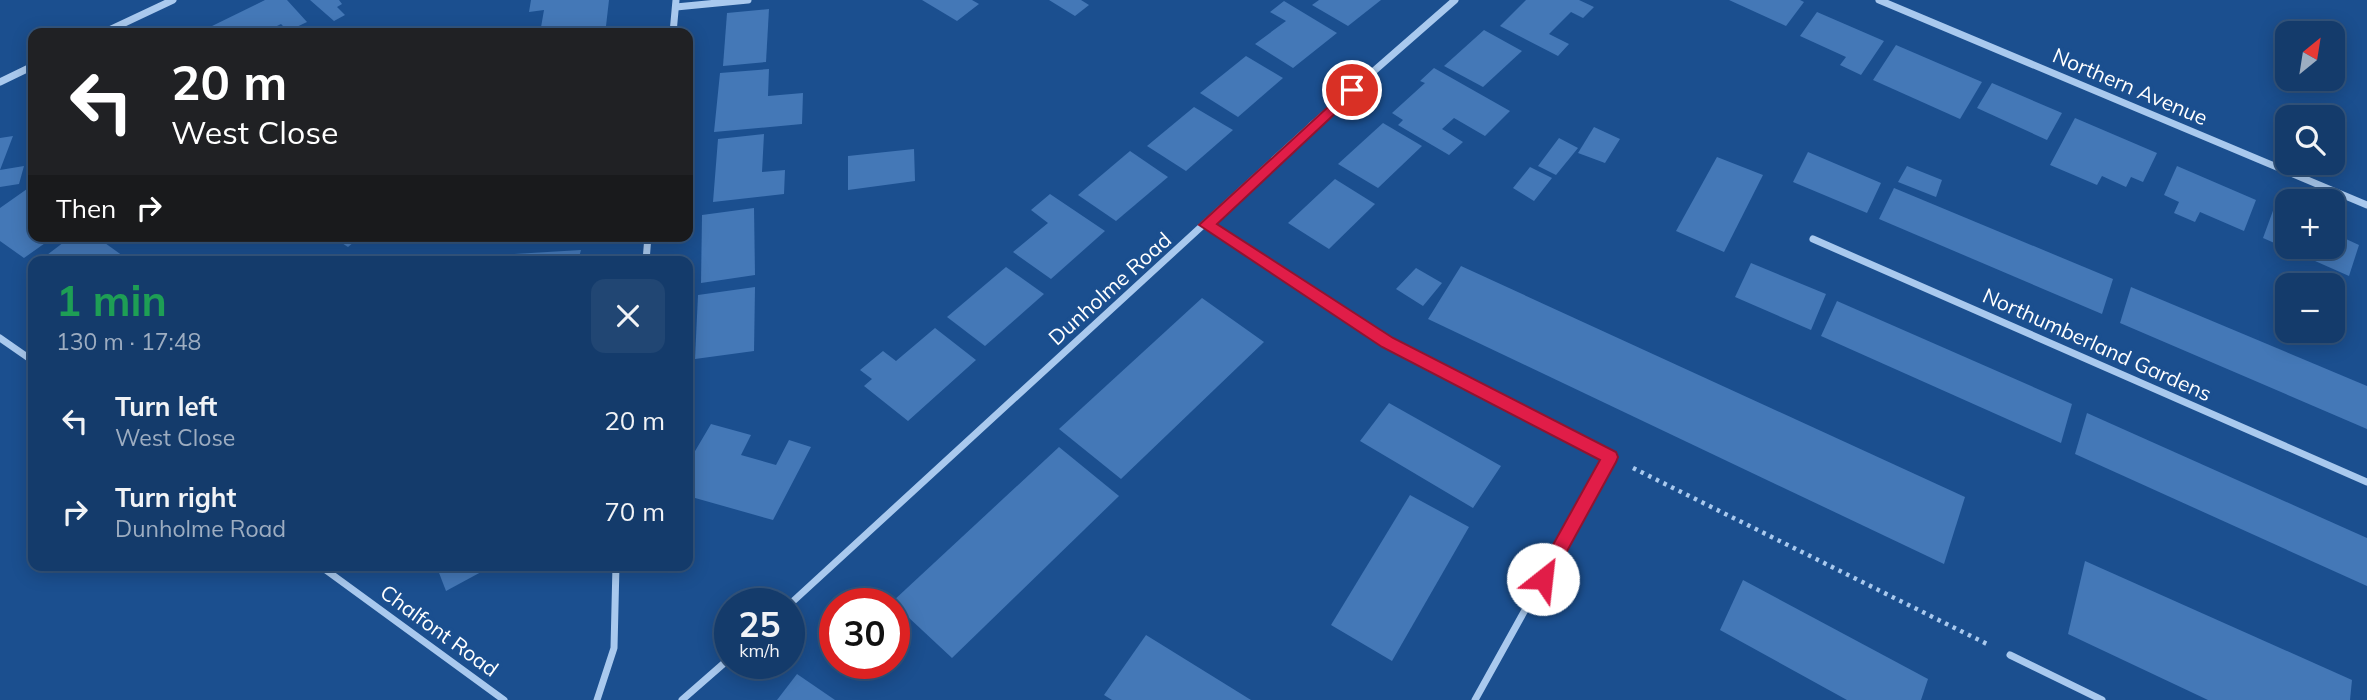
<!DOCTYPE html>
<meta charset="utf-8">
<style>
body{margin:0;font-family:Mulish,sans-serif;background:#214673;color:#f1f3f6;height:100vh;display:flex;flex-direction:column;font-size:26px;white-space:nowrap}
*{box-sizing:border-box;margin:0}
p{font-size:23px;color:#9dadc1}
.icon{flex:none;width:38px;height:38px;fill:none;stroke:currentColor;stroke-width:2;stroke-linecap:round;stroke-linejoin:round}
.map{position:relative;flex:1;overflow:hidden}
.side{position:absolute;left:28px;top:256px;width:665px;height:315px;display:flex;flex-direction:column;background:#143b6b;border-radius:14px;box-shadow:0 4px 18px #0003,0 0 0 2px #33557e}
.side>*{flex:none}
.banner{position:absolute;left:28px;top:28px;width:665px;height:214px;border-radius:14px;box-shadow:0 4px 18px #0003,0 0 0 2px #33557e;background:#202124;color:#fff;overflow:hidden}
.needle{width:46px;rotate:30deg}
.fabs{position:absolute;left:2275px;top:21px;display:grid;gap:14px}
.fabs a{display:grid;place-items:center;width:70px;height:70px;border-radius:14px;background:#143b6b;box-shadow:0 4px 18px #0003,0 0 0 2px #33557e;font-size:35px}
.speed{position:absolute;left:714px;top:588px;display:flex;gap:14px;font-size:35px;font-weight:700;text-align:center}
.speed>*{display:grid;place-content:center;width:91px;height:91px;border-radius:50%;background:#143b6b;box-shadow:0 4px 18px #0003,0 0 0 2px #33557e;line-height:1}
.speed small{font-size:18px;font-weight:400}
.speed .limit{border:10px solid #d22;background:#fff;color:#111}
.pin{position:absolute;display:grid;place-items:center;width:60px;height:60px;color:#fff;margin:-30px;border:4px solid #fff;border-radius:50%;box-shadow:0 2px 7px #0007}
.me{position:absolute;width:77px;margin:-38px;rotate:29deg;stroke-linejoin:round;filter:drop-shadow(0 0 5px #0008)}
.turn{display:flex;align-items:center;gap:24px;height:147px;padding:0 28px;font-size:32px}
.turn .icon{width:91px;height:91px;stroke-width:2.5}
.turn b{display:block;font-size:49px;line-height:60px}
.then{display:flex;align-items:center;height:66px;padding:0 28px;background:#0003;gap:14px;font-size:26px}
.round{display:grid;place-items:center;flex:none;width:74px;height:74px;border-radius:14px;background:#214673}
.overview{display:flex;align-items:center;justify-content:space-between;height:119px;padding:0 28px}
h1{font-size:42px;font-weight:700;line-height:52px;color:#1e9e55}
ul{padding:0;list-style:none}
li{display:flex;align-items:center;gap:21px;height:91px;padding:0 28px}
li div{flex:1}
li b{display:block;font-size:26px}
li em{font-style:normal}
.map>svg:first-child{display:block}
</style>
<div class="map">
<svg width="2367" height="700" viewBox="0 0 2367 700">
<rect width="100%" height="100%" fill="#1b4f8f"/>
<!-- building -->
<g fill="#4478b7">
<path d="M265,0H287L307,22L288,31L281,24L263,33H216L210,27Z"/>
<path d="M310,0H339L342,4L337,7L345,15L334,21Z"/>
<path d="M531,0H609L606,26L540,33L544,10L529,12Z"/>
<path d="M922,0H972L979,4L957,21Z"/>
<path d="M1049,0H1081L1089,5L1075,16Z"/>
<path d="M1319,0H1381L1348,26L1312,5Z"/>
<path d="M1526,0H1579L1594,7L1583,18L1571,12L1549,34L1569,44L1558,56L1500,26Z"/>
<path d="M1729,0H1800L1804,2L1786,26Z"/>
<path d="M1284,1L1337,33L1293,68L1255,44L1286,21L1270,12Z"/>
<path d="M769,9L766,62L723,66L727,13Z"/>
<path d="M1817,12L1884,41L1861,75L1840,65L1846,57L1800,36Z"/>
<path d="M1484,30L1522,51L1483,87L1444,66Z"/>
<path d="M1896,45L1982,82L1960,119L1873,80Z"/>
<path d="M1246,56L1283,78L1238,117L1200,93Z"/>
<path d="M1434,68L1510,111L1485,136L1454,118L1442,129L1463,142L1449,155L1398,125L1403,120L1392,113L1425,83L1420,81Z"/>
<path d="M769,69L768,96L803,93L802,124L714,132L720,73Z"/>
<path d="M1992,83L2062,113L2047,140L1977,108Z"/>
<path d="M1194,107L1233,130L1186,171L1147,146Z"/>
<path d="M2075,118L2157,153L2143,182L2131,177L2126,187L2102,176L2097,185L2050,165Z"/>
<path d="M1383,123L1422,146L1378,188L1338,164Z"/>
<path d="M1594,127L1620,139L1605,163L1578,153Z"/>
<path d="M764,134L762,172L785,170L784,194L713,202L718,139Z"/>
<path d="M13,136L0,170L24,166L19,184L0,187V138Z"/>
<path d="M1559,138L1578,148L1556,175L1538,166Z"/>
<path d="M914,149L915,181L848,190V156Z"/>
<path d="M1130,151L1168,177L1116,221L1078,195Z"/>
<path d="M1808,152L1881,183L1867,213L1793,182Z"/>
<path d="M1717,157L1763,175L1724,252L1676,231Z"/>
<path d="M1907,166L1942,180L1936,197L1898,182Z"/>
<path d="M2177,166L2256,200L2244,231L2200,212L2195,222L2174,213L2179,202L2164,195Z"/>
<path d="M1530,167L1552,178L1534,201L1513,188Z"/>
<path d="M1335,179L1375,204L1329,249L1288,223Z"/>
<path d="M1894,188L2113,279L2102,314L1879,219Z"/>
<path d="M27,189L33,194V236H55L24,258L0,241V208Z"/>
<path d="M1050,194L1105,231L1051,279L1013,252L1048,223L1031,210Z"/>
<path d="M754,208L755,275L701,283L702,215Z"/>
<path d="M2274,208L2287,213V247H2333V233L2359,245L2349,276L2263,238Z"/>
<path d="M72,236H101L98,238L130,261H39Z"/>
<path d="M331,236H361L348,247Z"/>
<path d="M498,236H570V238L496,242Z"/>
<path d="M581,250L578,261H512L514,254Z"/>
<path d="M1751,263L1826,294L1811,330L1735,297Z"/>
<path d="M1461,266L1965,497L1944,564L1428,319Z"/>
<path d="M1006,267L1044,294L985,346L947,317Z"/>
<path d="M1416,268L1442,283L1423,306L1396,289Z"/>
<path d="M755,287L754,351L695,359L698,295Z"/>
<path d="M2131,287L2367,386V429L2120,323Z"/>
<path d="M1202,298L1264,342L1121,479L1059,429Z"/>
<path d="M1837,301L2072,404L2061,443L1821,336Z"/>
<path d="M935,328L976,360L908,421L864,386L872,379L860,370L883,351L896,361Z"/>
<path d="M1389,403L1501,466L1473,508L1360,441Z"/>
<path d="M2087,413L2367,538V586L2075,454Z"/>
<path d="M711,424L751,435L741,455L776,465L789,440L811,447L773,520L688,496V463Z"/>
<path d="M1059,447L1119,496L952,658L892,602Z"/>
<path d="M1410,495L1469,527L1392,661L1331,625Z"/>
<path d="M2085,561L2352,680L2350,700H2208L2068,634Z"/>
<path d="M436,565H494L446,591Z"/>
<path d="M1743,580L1928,679L1921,700H1847L1720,630Z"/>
<path d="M1146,635L1251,700H1112L1104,695Z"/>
<path d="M797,674L835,700H777Z"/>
</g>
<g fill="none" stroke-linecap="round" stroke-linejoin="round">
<!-- path -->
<path stroke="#a9c9ee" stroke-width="4.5" stroke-dasharray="3.5 5" stroke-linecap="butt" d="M1633,468L1989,645"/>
<!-- minor -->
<g stroke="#a9c9ee" stroke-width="7">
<path d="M1879,0L2367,205"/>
<path d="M676,7L748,0"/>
<path d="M103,33L173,0"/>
<path d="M673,33L676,0"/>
<path d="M0,82L33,66"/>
<path d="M1206,225L1387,342L1610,457L1475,700"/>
<path d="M1813,239L2367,482"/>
<path d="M646,261L648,236"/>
<path d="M0,338L33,361"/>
<path d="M319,565L504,700"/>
<path d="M789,605L1311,126L1455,0"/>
<path d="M2010,655L2102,700"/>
<path d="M597,700L614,648L616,565"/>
<path d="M682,700L730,658"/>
</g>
</g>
<!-- route -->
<path fill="#e11d48" stroke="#92132f" stroke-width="2" d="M1352,85L1359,90L1357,93L1217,224L1393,338L1616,452L1618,457L1616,462L1549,584H1536L1534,579L1600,460L1382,347L1199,225Z"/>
<g text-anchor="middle" stroke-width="7" stroke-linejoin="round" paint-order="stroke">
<!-- street labels -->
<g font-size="21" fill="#fff" stroke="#1b4f8f">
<text transform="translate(2130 87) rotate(23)" y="7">Northern Avenue</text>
<text transform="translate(1110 289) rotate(-42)" y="7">Dunholme Road</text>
<text transform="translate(2097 345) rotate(24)" y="7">Northumberland Gardens</text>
<text transform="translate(439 631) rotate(36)" y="7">Chalfont Road</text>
</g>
</g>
</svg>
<div class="fabs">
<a><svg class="needle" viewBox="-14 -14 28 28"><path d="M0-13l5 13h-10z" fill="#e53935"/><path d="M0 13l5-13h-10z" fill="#9dadc1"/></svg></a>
<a><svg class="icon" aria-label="search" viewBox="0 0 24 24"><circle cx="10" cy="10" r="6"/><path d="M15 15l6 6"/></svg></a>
<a>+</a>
<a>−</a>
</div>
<div class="speed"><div>25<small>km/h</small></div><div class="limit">30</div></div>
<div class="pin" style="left:1352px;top:90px;background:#d93025"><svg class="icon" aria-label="arrive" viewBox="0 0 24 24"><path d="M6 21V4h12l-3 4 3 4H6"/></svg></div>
<svg class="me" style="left:1543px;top:579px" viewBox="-20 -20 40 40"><circle r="19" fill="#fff"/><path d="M0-13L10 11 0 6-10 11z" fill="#e11d48"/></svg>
<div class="banner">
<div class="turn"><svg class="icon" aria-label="left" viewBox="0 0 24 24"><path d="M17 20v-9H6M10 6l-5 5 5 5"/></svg><div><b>20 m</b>West Close</div></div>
<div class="then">Then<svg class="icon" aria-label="right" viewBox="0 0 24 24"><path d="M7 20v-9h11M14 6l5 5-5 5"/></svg></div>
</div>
<section class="side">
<div class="overview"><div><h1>1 min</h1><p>130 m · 17:48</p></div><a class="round"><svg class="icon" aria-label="close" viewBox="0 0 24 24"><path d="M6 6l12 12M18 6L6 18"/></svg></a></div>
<ul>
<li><svg class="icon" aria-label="left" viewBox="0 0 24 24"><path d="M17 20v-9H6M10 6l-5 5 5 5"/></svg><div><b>Turn left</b><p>West Close</p></div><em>20 m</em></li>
<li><svg class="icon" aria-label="right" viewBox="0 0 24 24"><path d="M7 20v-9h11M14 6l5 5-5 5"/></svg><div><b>Turn right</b><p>Dunholme Road</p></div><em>70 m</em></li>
</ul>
</section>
</div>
